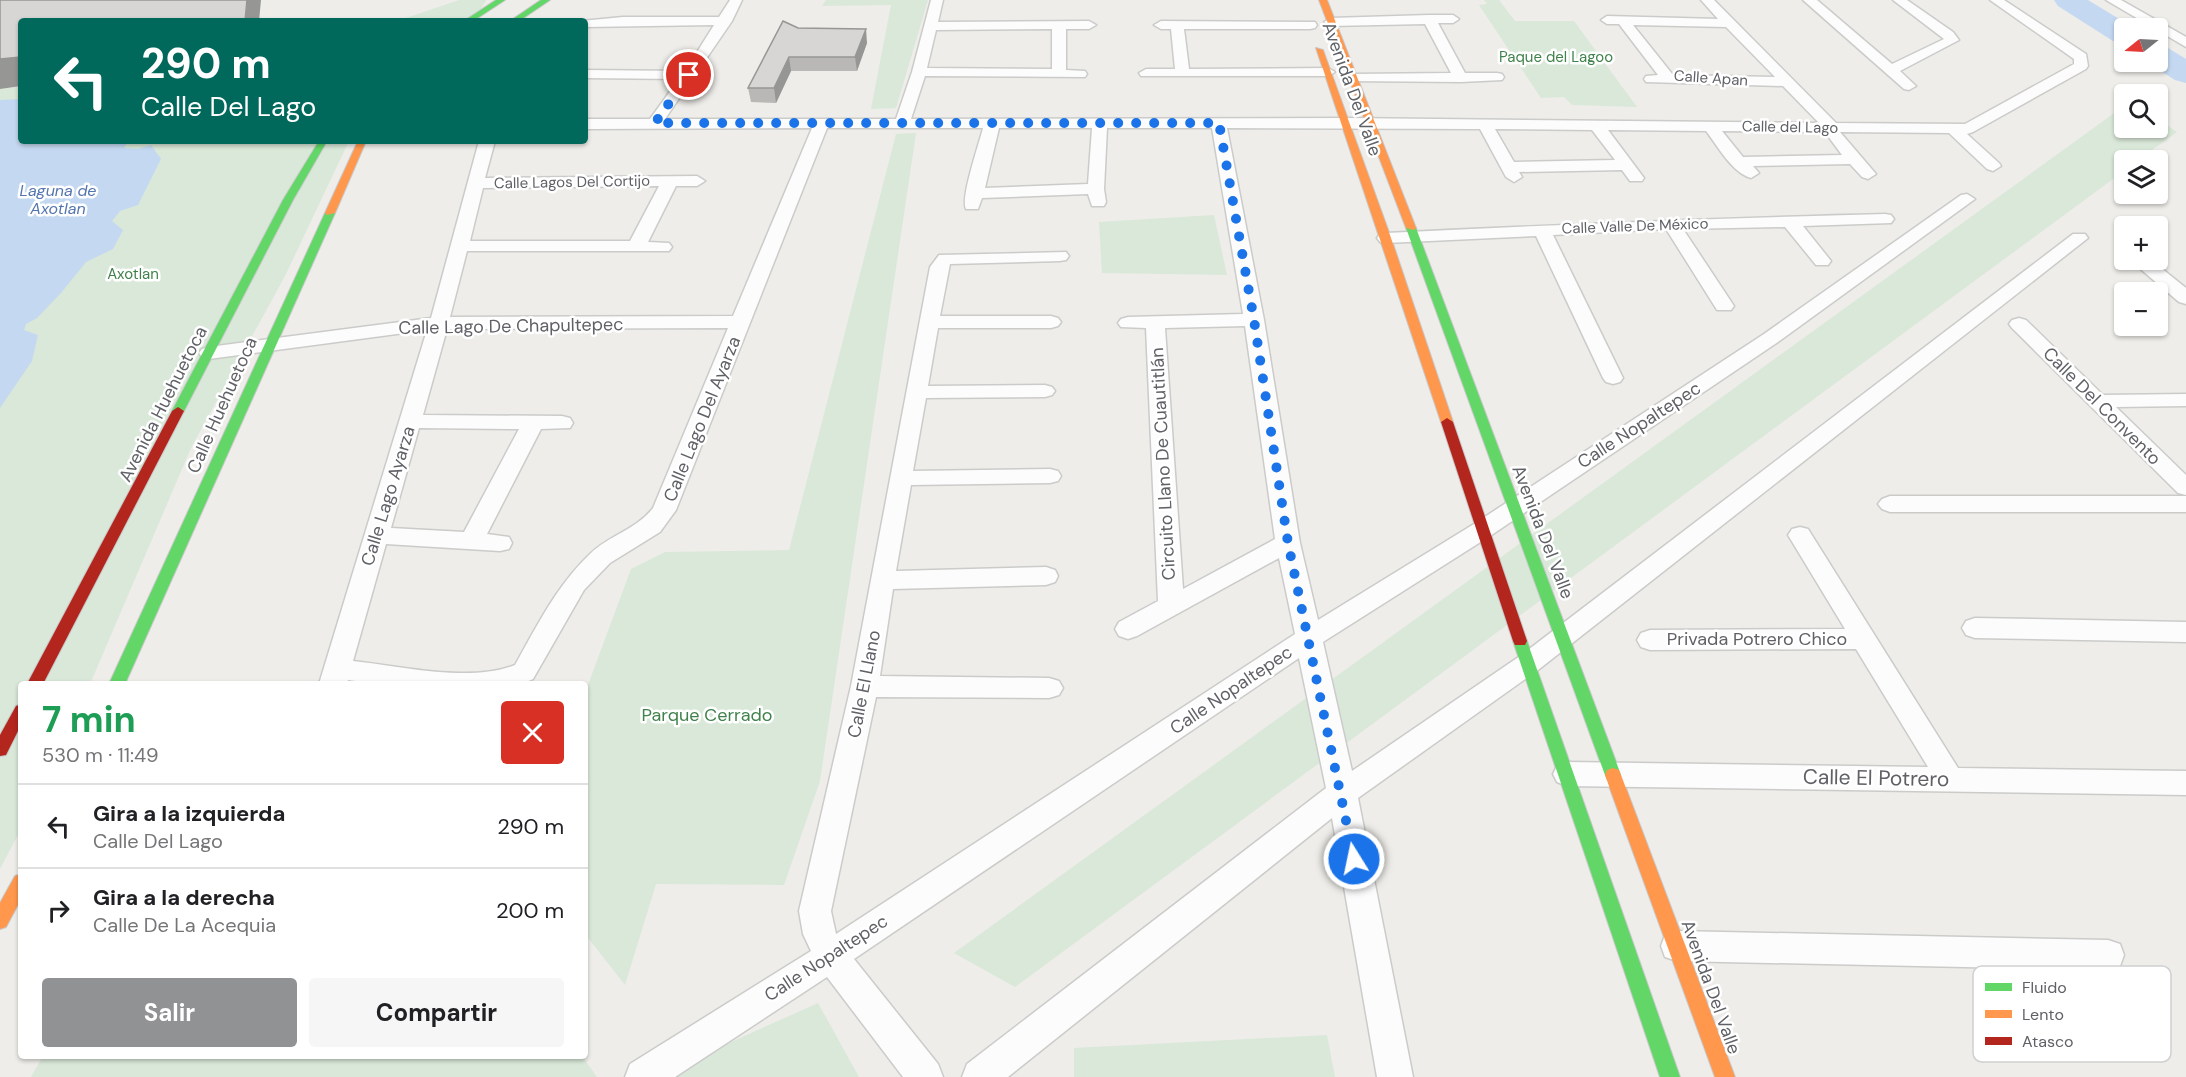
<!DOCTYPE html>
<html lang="es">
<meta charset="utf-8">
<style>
body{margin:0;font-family:"DM Sans",sans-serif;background:#f6f6f6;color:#202124;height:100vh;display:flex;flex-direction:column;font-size:22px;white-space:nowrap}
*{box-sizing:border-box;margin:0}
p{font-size:20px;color:#757577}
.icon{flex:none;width:33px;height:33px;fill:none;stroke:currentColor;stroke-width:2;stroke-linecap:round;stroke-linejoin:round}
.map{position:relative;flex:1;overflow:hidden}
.drawer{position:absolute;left:18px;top:681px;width:570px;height:378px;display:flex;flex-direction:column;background:#fff;border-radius:6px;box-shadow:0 2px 4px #0004}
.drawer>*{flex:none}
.guide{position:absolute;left:18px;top:18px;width:570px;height:126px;border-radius:6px;box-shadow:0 2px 4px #0004;background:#00695c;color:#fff;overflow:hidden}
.needle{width:39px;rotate:252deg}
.fabs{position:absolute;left:2114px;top:18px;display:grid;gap:12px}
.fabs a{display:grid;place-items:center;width:54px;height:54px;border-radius:6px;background:#fff;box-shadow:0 2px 4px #0004;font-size:30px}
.pin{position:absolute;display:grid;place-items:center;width:51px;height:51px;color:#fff;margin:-26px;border:3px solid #fff;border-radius:50%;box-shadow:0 2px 6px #0007}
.me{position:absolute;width:66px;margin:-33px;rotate:350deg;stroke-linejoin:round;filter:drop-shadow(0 0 4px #0008)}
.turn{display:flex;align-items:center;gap:21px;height:126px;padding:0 24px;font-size:27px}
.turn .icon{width:78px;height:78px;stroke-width:2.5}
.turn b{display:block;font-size:42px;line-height:51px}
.round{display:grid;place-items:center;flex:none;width:63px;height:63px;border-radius:6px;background:#f6f6f6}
.headline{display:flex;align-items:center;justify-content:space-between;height:102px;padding:0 24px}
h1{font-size:36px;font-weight:700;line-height:45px;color:#1e9e55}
.primary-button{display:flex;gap:12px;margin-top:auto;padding:12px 24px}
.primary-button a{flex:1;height:69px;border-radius:6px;background:#919294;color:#fff;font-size:24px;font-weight:700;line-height:69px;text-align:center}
.primary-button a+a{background:#f6f6f6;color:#202124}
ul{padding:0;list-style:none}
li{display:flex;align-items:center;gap:18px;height:84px;padding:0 24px;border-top:2px solid #e0e0e0}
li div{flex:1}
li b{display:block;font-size:22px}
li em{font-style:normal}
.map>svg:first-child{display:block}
</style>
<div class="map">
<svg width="2186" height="1077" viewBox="0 0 2186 1077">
<rect width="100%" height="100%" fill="#eeede9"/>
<!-- green -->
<g fill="#d9e8d8">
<path d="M459,0H486L474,21H397Z"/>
<path d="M826,0H928L896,108L871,109L891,5L822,6Z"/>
<path d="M1484,0H1499L1515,21H1574L1637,107L1572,105L1564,97L1541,98L1479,5L1487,4Z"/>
<path d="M21,86V141H349L285,276L191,448L90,684H21V829L0,869V89Z"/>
<path d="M2124,106V128H2157V118L2177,132L2138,160H2124V171L1015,987L954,953Z"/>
<path d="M916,133L820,781L784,885L656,884L625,985L585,934V693L631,569L665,552L789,550L896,134Z"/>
<path d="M1214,215L1227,275L1102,273L1099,222Z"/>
<path d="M818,1003L859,1077H653Z"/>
<path d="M1327,1035L1335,1077H1074V1048Z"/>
<path d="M43,1056H582L597,1077H31Z"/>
</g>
<!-- water -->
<path fill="#c4d9f1" d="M21,99V141H128L124,148L138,149L151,145L161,159L138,205L120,211L112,221L123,230L113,249L86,262L61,293L37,318L26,324L24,330L38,335L32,361L0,408V100Z"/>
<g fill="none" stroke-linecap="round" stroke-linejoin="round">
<!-- river -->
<g fill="#c4d9f1" fill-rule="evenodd">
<path d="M2054,0H2088L2134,28H2124V44L2113,41L2058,6Z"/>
<path d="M2157,46L2168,48L2186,59V83L2175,80L2146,62H2157Z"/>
</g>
<defs>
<g id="street">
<path d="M730,0H742L732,21L665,119H896L912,72L931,0H943L938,22L1089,21L1096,25L1089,29H1066V70L1085,71L1087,74L1085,77L925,76L911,119L1345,118L1819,123L1783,86L1646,82L1644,79L1646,76L1658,75L1619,24H1607L1601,20L1607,16L1718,19L1701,0H1714L1836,123L1965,124L2074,64V59L1990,0H2004L2086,54L2088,66L2086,69L1973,132L1967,134L1999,163L2001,166L1993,171L1987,169L1949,133L1840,132L1876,174L1868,179L1862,177L1850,164L1753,166L1759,173L1751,178C1732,173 1717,145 1706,131L1608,130L1644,178L1642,181H1630L1622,170L1519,172L1522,177L1514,182L1506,177L1480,129L1227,128L1264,320L1300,543L1318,620L1474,524L1764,334L1961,195L1967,194L1975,199L1778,342L1490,536L1323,642L1352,771L1520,656L2073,234H2085L2088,238L1538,670L1358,798L1413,1077H1377L1332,818L1008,1077H962L967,1064L1326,788L1299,658L854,959L938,1064L943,1077H903L827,977L675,1077H625L630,1064L811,951L803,934L799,911L851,686L930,267L939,255L1066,252L1069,256L1066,260L1060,261L950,264L940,316H1051L1058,318L1061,322L1058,326L1051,328H938L928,386L1045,385L1052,387L1055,391L1052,395L1045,397L926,398L913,471L1050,469L1058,471L1061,476L1058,481L1050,483L911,485L896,571L1046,567L1055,570L1058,576L1055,582L1046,585L893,589L880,676L1049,678L1059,681L1063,688L1059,695L1049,698L876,697L831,911L836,934L1295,634L1279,558L1137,636L1128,639L1119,636L1115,629L1119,622L1158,601L1146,328L1121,327L1118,323L1121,319L1128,317L1243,314L1212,128H1107L1104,189L1106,202L1104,206H1092L1088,194L982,198L978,209H966C960,199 979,144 983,128H827L676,510L660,532L610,563L584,590L533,679L522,684H377L348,680L347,684H319L427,330L209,359L202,357L199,353L202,349L209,347L431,318L479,141H495L485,178L697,176L705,181L697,186H676L648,242L669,243L672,247L669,251H467L450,317L733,316L812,128L585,129V119H650L679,79L585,78V70L685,71L714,25L586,27L585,21H581L623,17H719ZM1633,25L1726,27L1775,77L1673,75ZM1052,29V69L927,68L936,30ZM999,128H1092L1088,184L985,188ZM1495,129L1592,130L1615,160L1514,162ZM1722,131L1825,132L1842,155L1743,157ZM659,186L630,241H470L483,188ZM1245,326L1275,539L1183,589L1165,328ZM728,328L653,508C636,530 609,535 590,554C557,585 537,626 515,665C471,683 400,666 353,661L386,544L500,551L509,549L512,543L509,537L487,534L541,429L570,428L573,423L570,418L562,416L423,415L447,329ZM419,428L519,429L464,532L391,528Z"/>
<path d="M1803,0H1817L1892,64L1944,39L1893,0H1907L1953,32L1959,40L1900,71L1916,86L1909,90L1904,89Z"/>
<path d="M2106,0H2121L2186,37V47Z"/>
<path d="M1429,15H1453L1459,19L1453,23H1438L1465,73H1497L1502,74L1504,77L1502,80L1461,82L1349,81L1347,78L1349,75L1354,74L1451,73L1425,24L1331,26L1324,22L1331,18Z"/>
<path d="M1161,21L1315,22L1317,25L1315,28L1310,29H1184L1189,69L1328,68L1335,72L1328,76H1141L1139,73L1146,69H1175L1171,29H1161L1154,25Z"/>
<path d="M1885,214L1891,215L1894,219L1891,223L1803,226L1831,261L1828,265H1816L1785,227L1683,229L1734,306L1731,310H1717L1666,229L1553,235L1623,378L1620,382L1613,384L1606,382L1603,378L1536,236L1386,243L1380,242L1377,238L1380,234L1386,233C1552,225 1718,218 1885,214Z"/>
<path d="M2136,260H2151L2186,288V304L2179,302L2137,266L2134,262Z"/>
<path d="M2019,318L2026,320L2103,395L2186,394V406L2116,407L2186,475V495L2178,493L2012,328L2009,324L2012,320Z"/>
<path d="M1890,496H2186V512H1890L1882,509L1878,504L1882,499Z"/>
<path d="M1800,527L1808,529L1958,768L2186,771V795L1567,786L1557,782L1553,774L1557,766L1567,762L1928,767L1856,649L1650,650L1641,647L1637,640L1641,633L1650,630L1845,629L1788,535L1792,529Z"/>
<path d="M1975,618L2186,622V642L1975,638L1966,635L1962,628L1966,621Z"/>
<path d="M1677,931L2108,940L2120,944L2124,955L2120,966L2108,970L1677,961L1665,957L1661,946L1665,935Z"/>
</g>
<g id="fast">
<path d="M496,0H505L473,21H464Z"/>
<path d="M541,0H550L519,21H510Z"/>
<path d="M319,141H327L293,200L184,411L182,414H174L172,411L283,200Z"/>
<path d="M330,210L335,213L125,684H109L325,213Z"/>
<path d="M1411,225L1416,228L1621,775L1619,780L1613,782L1607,780L1605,775L1406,228Z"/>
<path d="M1520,636L1525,637L1527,641L1680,1077H1660L1513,641L1515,637Z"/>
</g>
<g id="slow">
<path d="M1319,0H1327L1416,228L1414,230L1406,228Z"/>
<path d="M1316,48L1323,50L1391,238L1453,422L1451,425L1447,426L1441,422Z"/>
<path d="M358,141H366L335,213L327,215L325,213Z"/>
<path d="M1613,768L1619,770L1621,775L1735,1077H1715L1605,775L1607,770Z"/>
<path d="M21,874V899L6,927L0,929V903L15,876Z"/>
</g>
<g id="jam">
<path d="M178,407L184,411L43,684H27L172,411Z"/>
<path d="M1447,418L1453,422L1527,641L1525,645H1515L1513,641L1441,422Z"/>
<path d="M21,704V725L6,755L0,756V735L16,706Z"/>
</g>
</defs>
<!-- street casing -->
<use href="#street" stroke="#cbcbca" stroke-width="3"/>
<!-- fast casing -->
<use href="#fast" stroke="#c9c9ca" stroke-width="2"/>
<!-- slow casing -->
<use href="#slow" stroke="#c9c9ca" stroke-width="2"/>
<!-- jam casing -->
<use href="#jam" stroke="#c9c9ca" stroke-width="2"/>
<!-- street -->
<use href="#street" fill="#fcfcfc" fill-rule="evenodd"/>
<!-- fast -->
<use href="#fast" fill="#63d668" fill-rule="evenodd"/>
<!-- slow -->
<use href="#slow" fill="#ff974d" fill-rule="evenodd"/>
<!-- jam -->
<use href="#jam" fill="#b3261e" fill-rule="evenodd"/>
</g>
<!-- wall -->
<path fill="#b9b8b6" d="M798,28L867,43L857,71H791L776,103L751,102L748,88Z"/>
<!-- shaded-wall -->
<g fill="#969694">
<path d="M247,0H261L259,21H245Z"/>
<path d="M866,29L867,43L857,71L855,57Z"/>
<path d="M21,57V86L0,89V59Z"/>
<path d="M789,57L791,71L776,103L774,88Z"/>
</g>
<!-- building -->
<g fill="#d7d6d4" stroke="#969694" stroke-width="1.5">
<path d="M0,0H247L245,21H21V57L0,59Z"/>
<path d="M783,21L798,28L866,29L855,57H789L774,88H748Z"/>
</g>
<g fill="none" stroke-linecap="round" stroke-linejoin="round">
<!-- route -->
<path stroke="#1a73e8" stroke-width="10" stroke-dasharray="0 18" d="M689,75L655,123H1219L1254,320L1288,543L1354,859"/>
</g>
<g text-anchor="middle" stroke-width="5" stroke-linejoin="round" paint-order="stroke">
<!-- far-park labels -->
<g font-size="15" fill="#41824c" stroke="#fff">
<text x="1556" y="62">Paque del Lagoo</text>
<text x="133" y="279">Axotlan</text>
</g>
<!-- far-street labels -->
<g font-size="15" fill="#5f6166" stroke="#fff">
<text transform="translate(1711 78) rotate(4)" y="5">Calle Apan</text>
<text transform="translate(1790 127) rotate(1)" y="5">Calle del Lago</text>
<text transform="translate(572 182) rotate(-1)" y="5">Calle Lagos Del Cortijo</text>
<text transform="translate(1635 226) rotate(-2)" y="5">Calle Valle De México</text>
</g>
<!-- far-water labels -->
<g font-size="16" font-style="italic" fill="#5475ae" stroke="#fff">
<text x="58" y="196">Laguna de<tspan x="58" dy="18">Axotlan</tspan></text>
</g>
<!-- street labels -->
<g font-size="18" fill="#5f6166" stroke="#fff">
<text transform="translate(1352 89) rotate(70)" y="6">Avenida Del Valle</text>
<text transform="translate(511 326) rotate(-1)" y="6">Calle Lago De Chapultepec</text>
<text transform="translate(163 404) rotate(-63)" y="6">Avenida Huehuetoca</text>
<text transform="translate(222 405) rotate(-66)" y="6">Calle Huehuetoca</text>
<text transform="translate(2102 406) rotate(45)" y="6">Calle Del Convento</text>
<text transform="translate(702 419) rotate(-68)" y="6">Calle Lago Del Ayarza</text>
<text transform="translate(1639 425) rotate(-33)" y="6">Calle Nopaltepec</text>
<text transform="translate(1163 464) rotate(-93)" y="6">Circuito Llano De Cuautitlán</text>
<text transform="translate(388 496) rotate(-73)" y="6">Calle Lago Ayarza</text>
<text transform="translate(1543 532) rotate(69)" y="6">Avenida Del Valle</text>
<text x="1757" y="645">Privada Potrero Chico</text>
<text transform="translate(864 684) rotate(-79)" y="6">Calle El Llano</text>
<text transform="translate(1231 690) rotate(-34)" y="6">Calle Nopaltepec</text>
<text transform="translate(826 958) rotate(-33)" y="6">Calle Nopaltepec</text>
<text transform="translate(1711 987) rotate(70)" y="6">Avenida Del Valle</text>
</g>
<!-- park labels -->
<g font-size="18" fill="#41824c" stroke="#fff">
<text x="707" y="721">Parque Cerrado</text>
</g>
<!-- near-street labels -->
<g font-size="21" fill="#5f6166" stroke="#fff">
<text transform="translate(1876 778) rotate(1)" y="7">Calle El Potrero</text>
</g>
</g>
<!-- legend -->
<rect x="1973" y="966" width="198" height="96" rx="9" fill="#fff" stroke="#cfd0d1" stroke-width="1.5"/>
<rect x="1985" y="983" width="27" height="8" fill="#63d668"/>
<rect x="1985" y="1010" width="27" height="8" fill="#ff974d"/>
<rect x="1985" y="1037" width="27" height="8" fill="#b3261e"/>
<g font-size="16" fill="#5f6166">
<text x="2022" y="993">Fluido</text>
<text x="2022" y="1020">Lento</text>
<text x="2022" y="1047">Atasco</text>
</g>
</svg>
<div class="fabs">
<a><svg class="needle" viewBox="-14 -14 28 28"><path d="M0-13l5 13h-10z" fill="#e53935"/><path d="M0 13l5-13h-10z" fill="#757577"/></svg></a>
<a><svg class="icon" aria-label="search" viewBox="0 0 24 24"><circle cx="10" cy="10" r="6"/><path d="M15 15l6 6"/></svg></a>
<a><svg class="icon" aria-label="layers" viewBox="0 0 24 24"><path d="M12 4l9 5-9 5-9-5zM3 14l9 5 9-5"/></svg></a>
<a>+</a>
<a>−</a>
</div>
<div class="pin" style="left:689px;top:75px;background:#d93025"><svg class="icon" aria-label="arrive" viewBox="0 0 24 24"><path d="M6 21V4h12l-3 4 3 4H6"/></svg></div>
<svg class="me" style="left:1354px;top:859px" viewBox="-20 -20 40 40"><circle r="17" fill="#1a73e8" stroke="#fff" stroke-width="3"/><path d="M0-11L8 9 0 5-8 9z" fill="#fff"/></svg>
<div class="guide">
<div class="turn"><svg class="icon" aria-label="left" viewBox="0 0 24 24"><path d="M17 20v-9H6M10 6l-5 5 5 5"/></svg><div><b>290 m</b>Calle Del Lago</div></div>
</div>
<section class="drawer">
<div class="headline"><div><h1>7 min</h1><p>530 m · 11:49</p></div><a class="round" style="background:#d93025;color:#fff"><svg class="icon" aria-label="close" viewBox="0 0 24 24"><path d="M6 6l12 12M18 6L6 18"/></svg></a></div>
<ul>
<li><svg class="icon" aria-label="left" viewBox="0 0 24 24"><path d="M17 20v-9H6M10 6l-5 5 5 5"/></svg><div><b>Gira a la izquierda</b><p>Calle Del Lago</p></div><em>290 m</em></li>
<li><svg class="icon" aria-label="right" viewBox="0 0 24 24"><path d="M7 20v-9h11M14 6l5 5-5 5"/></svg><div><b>Gira a la derecha</b><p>Calle De La Acequia</p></div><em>200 m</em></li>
</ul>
<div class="primary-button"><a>Salir</a><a>Compartir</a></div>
</section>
</div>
